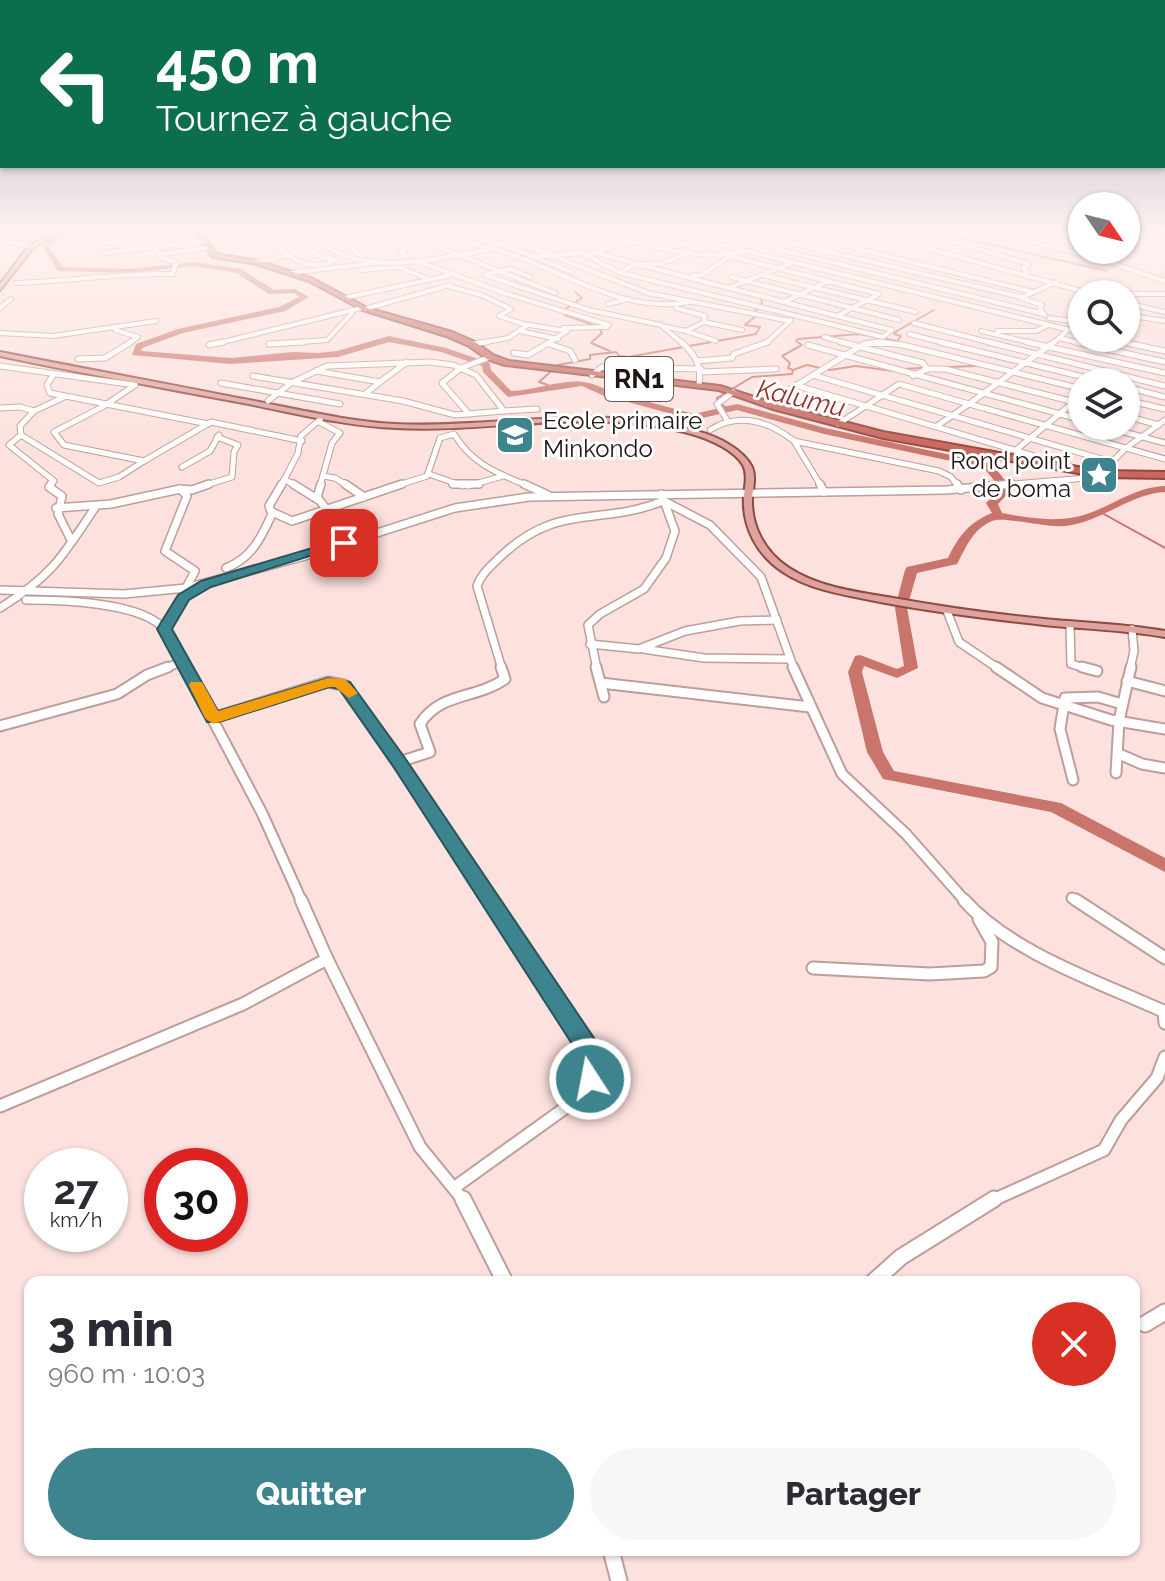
<!DOCTYPE html>
<html lang="fr">
<meta charset="utf-8">
<style>
body{margin:0;font-family:Raleway,sans-serif;background:#f7f7f7;color:#2b2b33;height:100vh;display:flex;flex-direction:column;font-size:30px;white-space:nowrap}
*{box-sizing:border-box;margin:0}
p{font-size:26px;color:#7c7c81}
.icon{flex:none;width:44px;height:44px;fill:none;stroke:currentColor;stroke-width:2;stroke-linecap:round;stroke-linejoin:round}
.map{position:relative;flex:1;overflow:hidden}
.sheet{position:absolute;left:24px;top:1276px;width:1116px;height:280px;display:flex;flex-direction:column;background:#fff;border-radius:16px;box-shadow:0 2px 6px #0004}
.sheet>*{flex:none}
.guide{position:absolute;left:0px;top:0px;width:1166px;height:168px;box-shadow:0 2px 6px #0004;background:#0b6e4f;color:#fff;overflow:hidden}
.needle{width:52px;rotate:125deg}
.controls{position:absolute;left:1068px;top:192px;display:grid;gap:16px}
.controls a{display:grid;place-items:center;width:72px;height:72px;border-radius:50%;background:#fff;box-shadow:0 2px 6px #0004;font-size:40px}
.speed{position:absolute;left:24px;top:1148px;display:flex;gap:16px;font-size:40px;font-weight:700;text-align:center}
.speed>*{display:grid;place-content:center;width:104px;height:104px;border-radius:50%;background:#fff;box-shadow:0 2px 6px #0004;line-height:1}
.speed small{font-size:20px;font-weight:400}
.speed .limit{border:12px solid #d22;background:#fff;color:#111}
.pin{position:absolute;display:grid;place-items:center;width:68px;height:68px;color:#fff;margin:-34px;border-radius:16px;box-shadow:0 4px 12px #0006}
.me{position:absolute;width:88px;margin:-44px;rotate:349deg;stroke-linejoin:round;filter:drop-shadow(0 0 6px #0008)}
.turn{display:flex;align-items:center;gap:28px;height:168px;padding:0 24px;font-size:36px}
.turn .icon{width:104px;height:104px;stroke-width:2.5}
.turn b{display:block;font-size:56px;line-height:68px}
.round{display:grid;place-items:center;flex:none;width:84px;height:84px;border-radius:42px;background:#f7f7f7}
.head{display:flex;align-items:center;justify-content:space-between;height:136px;padding:0 24px}
h1{font-size:48px;font-weight:800;line-height:60px}
.button{display:flex;gap:16px;margin-top:auto;padding:16px 24px}
.button a{flex:1;height:92px;border-radius:48px;background:#3e848e;color:#fff;font-size:32px;font-weight:800;line-height:92px;text-align:center}
.button a+a{background:#f7f7f7;color:#2b2b33}
.map>svg:first-child{display:block}
</style>
<div class="map">
<svg width="1165" height="1581" viewBox="0 0 1165 1581">
<rect width="100%" height="100%" fill="#fce1de"/>
<g fill="none" stroke-linecap="round" stroke-linejoin="round">
<!-- stream -->
<g stroke="#c9756b" stroke-width="2">
<path d="M930,231L1107,271"/>
<path d="M564,310L582,298L575,292"/>
<path d="M568,313L565,315L599,327L602,333L591,343L610,351"/>
<path d="M948,367L976,366"/>
<path d="M904,369L936,367"/>
<path d="M793,370L807,365L830,370L856,366L893,371"/>
<path d="M548,385L539,382L558,365L590,359V355L616,352L619,356L628,357L756,334L760,327L745,325L757,315L755,311L762,305L761,297"/>
<path d="M727,408L717,402V398L752,377L792,374L793,370L788,368L790,363L782,356L802,345L796,341L798,339L859,334L897,341L901,336L894,334L897,331L934,310"/>
<path d="M1102,513L1165,548"/>
</g>
<!-- river -->
<path fill="#c9756b" fill-rule="evenodd" d="M70,231H83L59,239L49,247L63,267L129,269L194,262L241,269L274,290L295,289L309,297L285,311L183,333L142,348L141,351L231,358L293,352L318,353L337,351L389,336L446,348L490,363L491,370L511,391C546,390 575,370 608,391L694,414L737,404L825,428L988,463L992,464L1012,489L998,504L1002,513C1033,519 1065,524 1095,511C1119,501 1138,487 1165,486V492C1129,494 1102,522 1065,526C1046,528 1004,516 992,521C972,530 967,546 957,564L917,573L907,608L918,668L897,678L864,666L862,672L883,752L894,771L1061,803L1165,858V872L1051,812L883,779L867,752L848,672L855,656L860,655L897,669L904,666L895,608L905,570L907,567L948,558C958,537 969,522 992,513L986,503L1001,489L984,468L824,434L737,410L694,420L602,395L582,386L508,397L483,372L482,366L441,352L389,342L338,357L231,364L132,355L136,344L178,329L279,307L299,297L294,293L269,294L236,273L194,266L129,273L58,271L43,247L54,236Z"/>
<defs>
<g id="minor-far5">
<path d="M279,231L274,241C293,262 310,272 337,260"/>
<path d="M307,231C353,281 430,259 489,250"/>
<path d="M326,231L362,256"/>
<path d="M350,231L406,248L400,252L407,257"/>
<path d="M410,231C437,242 467,241 495,249C559,267 620,315 689,302"/>
<path d="M460,231L496,244L530,247L648,293L790,321"/>
<path d="M538,231C568,242 592,260 621,273L883,337L892,330L837,316L879,294"/>
<path d="M590,231C629,241 706,264 743,251"/>
<path d="M628,231L686,245"/>
<path d="M665,231L1082,333"/>
<path d="M740,231L1021,297"/>
<path d="M865,231L1092,294"/>
<path d="M985,231L1091,256L1165,281"/>
<path d="M1068,231L1082,236"/>
<path d="M763,234L787,231"/>
<path d="M728,237L1044,314"/>
<path d="M151,238L197,233"/>
<path d="M0,240L31,247"/>
<path d="M899,240C943,232 987,253 1029,264L1023,268L1027,272"/>
<path d="M295,241L317,255L335,260"/>
<path d="M423,241L555,293"/>
<path d="M100,244L151,237"/>
<path d="M838,244L1033,292"/>
<path d="M507,246L533,257L583,253"/>
<path d="M824,249L869,232"/>
<path d="M104,253L203,241"/>
<path d="M598,253L637,264"/>
<path d="M160,254L208,248"/>
<path d="M586,256L655,231"/>
<path d="M536,258L572,272"/>
<path d="M257,262L285,256"/>
<path d="M420,262L504,293L609,325"/>
<path d="M641,265L728,288L792,263"/>
<path d="M396,266L426,278"/>
<path d="M360,270L397,267"/>
<path d="M290,273L376,263"/>
<path d="M621,273L633,265L663,263L690,252"/>
<path d="M487,274L510,269L530,277"/>
<path d="M485,275L589,310L661,325L683,344"/>
<path d="M762,275L916,312"/>
<path d="M692,276L702,275L729,256L879,294"/>
<path d="M731,277L899,320"/>
<path d="M828,281L784,302L837,316"/>
<path d="M16,283C69,281 120,273 173,274L176,262L159,257L150,231"/>
<path d="M448,286L481,295L511,309L499,316L523,324L567,331L547,344"/>
<path d="M729,288L784,302"/>
<path d="M1124,294H1165"/>
<path d="M344,298L451,275"/>
<path d="M1126,303L1165,312"/>
<path d="M608,304L628,299"/>
<path d="M0,308L11,299"/>
<path d="M676,308L705,316L704,322L742,330"/>
<path d="M365,309L450,285"/>
<path d="M1045,315L1040,309L1042,305L1021,298L1056,282"/>
<path d="M1126,315L1165,321"/>
<path d="M1049,318L1082,322"/>
<path d="M914,323L996,344"/>
<path d="M662,326L686,331L704,322"/>
<path d="M563,328L607,327"/>
<path d="M115,330L138,337L128,344"/>
<path d="M520,331L558,339"/>
<path d="M686,331L716,341"/>
<path d="M981,331L1036,344"/>
<path d="M997,331H1036L1048,325"/>
<path d="M0,333L53,336L156,321"/>
<path d="M909,334L948,344"/>
<path d="M824,337L849,344"/>
<path d="M1059,338L1084,344"/>
<path d="M1106,338L1131,344"/>
<path d="M215,344L361,308"/>
<path d="M275,344L327,340L352,313L351,310"/>
<path d="M475,344L508,338L528,325"/>
<path d="M765,344L791,320"/>
<path d="M865,344H893"/>
<path d="M1052,344L1068,330"/>
</g>
<g id="minor-far4">
<path d="M681,342C695,354 702,366 699,385"/>
<path d="M841,342L923,363L927,369"/>
<path d="M940,342L1104,382"/>
<path d="M988,342L1165,386"/>
<path d="M1027,342L1165,373"/>
<path d="M1075,342L1165,362"/>
<path d="M1122,342L1165,351"/>
<path d="M269,344L304,342"/>
<path d="M472,344L487,342"/>
<path d="M549,344L570,351L575,360"/>
<path d="M209,345L223,342"/>
<path d="M808,345L1082,420"/>
<path d="M514,353L528,355L550,342"/>
<path d="M78,359L105,358L131,342"/>
<path d="M698,361L732,358L734,354L768,342"/>
<path d="M0,366L135,385"/>
<path d="M316,371L380,382L365,394"/>
<path d="M701,372L776,369"/>
<path d="M53,375L47,385L50,393L208,424"/>
<path d="M592,375L602,367L701,369"/>
<path d="M253,376L403,401L455,415L504,411"/>
<path d="M816,376L1112,462"/>
<path d="M913,376L927,369H945L1082,404"/>
<path d="M380,382L407,362"/>
<path d="M221,383L340,404"/>
<path d="M135,385L104,406L54,432L64,445L144,461L211,422L302,441"/>
<path d="M798,386L866,406L899,384L969,404L1054,342"/>
<path d="M1126,387L1165,397"/>
<path d="M64,397L34,411L20,426L21,435L99,483L119,477L144,461"/>
<path d="M1126,400L1165,409"/>
<path d="M268,401L291,383L327,366L430,362L453,365L476,375L504,411L537,409"/>
<path d="M766,404L864,344L878,342L903,345L1082,389"/>
<path d="M0,408L20,407L34,411"/>
<path d="M469,414L442,383L461,368L490,357"/>
<path d="M1126,416L1159,425"/>
<path d="M727,420L717,404L733,392"/>
<path d="M838,424L866,406L1041,458L1046,461L1045,464"/>
<path d="M937,426L969,404L1165,459"/>
<path d="M1102,426L1165,443"/>
<path d="M710,430C738,412 769,421 794,441"/>
<path d="M21,435L9,445L54,481L50,486"/>
<path d="M1016,450L1075,401"/>
<path d="M182,467L210,451L219,435"/>
<path d="M429,474L463,486"/>
<path d="M1100,474L1126,448L1165,420"/>
<path d="M323,476L335,478L348,486"/>
<path d="M284,479L296,486"/>
<path d="M203,486L232,477L234,452L238,445L217,437"/>
<path d="M281,486L298,453L301,436L318,421"/>
<path d="M320,486L332,443L340,433L319,422L321,418"/>
<path d="M396,486L427,476L440,438L454,434C472,464 497,473 528,486"/>
<path d="M468,486L503,476"/>
<path d="M821,486L794,441L939,471L951,477L958,486"/>
<path d="M988,486L1111,476"/>
</g>
<g id="minor-far3">
<path d="M51,484L49,487L62,496L58,514L71,540"/>
<path d="M293,484L317,499"/>
<path d="M321,484L317,497L327,510"/>
<path d="M345,484L364,497"/>
<path d="M453,484H479"/>
<path d="M524,484L548,495"/>
<path d="M820,484L824,492"/>
<path d="M957,484L961,490"/>
<path d="M180,489L192,490L209,484"/>
<path d="M661,494L664,501L710,525L761,577L794,669"/>
<path d="M56,508L111,504L180,489L187,496L165,551L195,571L186,588"/>
<path d="M272,512L292,521L402,484"/>
<path d="M226,568C252,558 261,538 272,514L269,506L282,484"/>
<path d="M0,590L124,594L186,588L305,556L455,508L529,497L946,490L1012,484"/>
<path d="M26,600C60,600 143,602 165,630C174,641 180,657 186,669"/>
<path d="M0,608C52,576 63,556 96,506"/>
<path d="M947,611L959,642L999,669"/>
<path d="M1070,625L1071,664L1089,669"/>
<path d="M165,629L186,597L199,587"/>
<path d="M590,644L639,649L685,631L740,621L777,620"/>
<path d="M643,649L704,658L790,659"/>
<path d="M163,669L184,661"/>
<path d="M502,669L477,586C481,574 491,566 500,557C559,501 598,527 663,501"/>
<path d="M597,669L588,625L600,614L644,589L666,558L675,531L664,501"/>
<path d="M1130,669L1134,651L1132,629"/>
</g>
<g id="minor-far2">
<path d="M185,667L262,813L302,902"/>
<path d="M596,667L604,697"/>
<path d="M793,667L842,774L906,834L966,902"/>
<path d="M996,667L1042,698L1111,720L1165,729"/>
<path d="M1082,667L1097,671"/>
<path d="M1127,681L1165,691"/>
<path d="M601,683L810,707"/>
<path d="M213,718L328,682L344,685L492,902"/>
<path d="M0,726L117,694L147,675L168,667"/>
<path d="M1119,754L1142,764L1165,768"/>
<path d="M399,762L430,752L420,724C440,692 477,699 505,679L501,667"/>
<path d="M1116,773L1119,721L1131,667"/>
<path d="M1073,780L1060,729L1065,698L1098,697L1122,704"/>
<path d="M1072,898L1079,902"/>
</g>
<g id="minor-far1">
<path d="M964,900C1011,953 1102,983 1165,1012"/>
<path d="M1076,900L1165,958"/>
<path d="M327,959L420,1147L464,1201"/>
<path d="M813,968L930,974L984,971L991,967L992,942L979,919"/>
<path d="M1164,1011L1165,1023"/>
<path d="M0,1106L243,1004L327,959L301,900"/>
<path d="M455,1187L579,1098L590,1079L586,1045L490,900"/>
<path d="M991,1201L1104,1150L1121,1120L1157,1078L1165,1057"/>
</g>
<g id="minor">
<path d="M463,1199L505,1282"/>
<path d="M873,1282L901,1257L994,1199"/>
<path d="M1145,1324L1165,1312"/>
<path d="M611,1550L619,1581"/>
</g>
<g id="major">
<path d="M58,231H64L33,248L0,290V284L29,246Z"/>
<path d="M0,352C79,368 159,382 238,398C290,407 342,421 395,424C498,429 600,402 700,432C718,437 743,449 752,467C756,476 753,488 752,498C751,527 765,552 789,568C820,588 858,592 893,598C943,607 994,614 1044,619C1085,623 1125,624 1165,631V637C1125,630 1084,629 1044,625C989,619 934,612 880,602C847,595 812,591 783,572C757,555 742,527 744,496C745,486 748,474 743,465C734,450 711,440 695,435C597,406 495,433 396,428C343,426 291,412 238,402C159,387 79,373 0,356Z"/>
</g>
<path id="highway" d="M194,231H200L217,254L259,261L313,279L367,308L452,332L475,342L493,355L509,361L720,386L779,405L883,432L1100,471L1165,472V478L1100,477L883,438L773,409L719,390L505,365L487,359L469,346L446,336L363,310L309,281L256,264L213,257Z"/>
</defs>
<!-- minor-far5 casing -->
<use href="#minor-far5" stroke="#bd9e99" stroke-width="6"/>
<!-- minor-far4 casing -->
<use href="#minor-far4" stroke="#bd9e99" stroke-width="7"/>
<!-- minor-far3 casing -->
<use href="#minor-far3" stroke="#bd9e99" stroke-width="10"/>
<!-- minor-far2 casing -->
<use href="#minor-far2" stroke="#bd9e99" stroke-width="13"/>
<!-- minor-far1 casing -->
<use href="#minor-far1" stroke="#bd9e99" stroke-width="15"/>
<!-- minor casing -->
<use href="#minor" stroke="#bd9e99" stroke-width="19"/>
<!-- major casing -->
<use href="#major" stroke="#8f4a42" stroke-width="4"/>
<!-- highway casing -->
<use href="#highway" stroke="#8f4a42" stroke-width="4"/>
<!-- minor-far5 -->
<use href="#minor-far5" stroke="#fff" stroke-width="4"/>
<!-- minor-far4 -->
<use href="#minor-far4" stroke="#fff" stroke-width="5"/>
<!-- minor-far3 -->
<use href="#minor-far3" stroke="#fff" stroke-width="7"/>
<!-- minor-far2 -->
<use href="#minor-far2" stroke="#fff" stroke-width="9"/>
<!-- minor-far1 -->
<use href="#minor-far1" stroke="#fff" stroke-width="11"/>
<!-- minor -->
<use href="#minor" stroke="#fff" stroke-width="15"/>
<!-- major -->
<use href="#major" fill="#dfa39d" fill-rule="evenodd"/>
<!-- highway -->
<use href="#highway" fill="#ca665b" fill-rule="evenodd"/>
</g>
<!-- sky -->
<linearGradient id="sky" x2="0" y2="1"><stop stop-color="#9b9bb6"/><stop offset="0.51" stop-color="#fef2f0"/><stop offset="1" stop-color="#fef2f0" stop-opacity="0"/></linearGradient>
<rect width="1165" height="452" fill="url(#sky)"/>
<!-- route -->
<path fill="#3e848e" stroke="#28565c" stroke-width="2" d="M339,540L351,543L211,587L189,600L172,629L218,711L328,678L350,682L405,758L594,1038L602,1079L599,1086L590,1089L582,1086L574,1047L393,766L339,689L329,687L219,722H207L157,629L178,595L201,581Z"/>
<!-- slow -->
<path fill="#f59e0b" d="M328,678L345,679L358,693L349,698L335,687H329L213,724L205,718L189,685L191,682H202L218,711Z"/>
<!-- icons -->
<defs>
<symbol id="school-square" viewBox="-11 -11 22 22"><rect x="-9" y="-9" width="18" height="18" rx="4" fill="#3e848e" stroke="#fff"/><path d="M0-5L7-2L0 1L-7-2ZM-4 1L0 2.5L4 1V4Q0 6-4 4Z" fill="#fff"/></symbol>
<symbol id="sight-square" viewBox="-11 -11 22 22"><rect x="-9" y="-9" width="18" height="18" rx="4" fill="#3e848e" stroke="#fff"/><path d="M0-6L1.8-2.2L6-1.7L2.9 1.2L3.7 5.4L0 3.3L-3.7 5.4L-2.9 1.2L-6-1.7L-1.8-2.2Z" fill="#fff"/></symbol>
</defs>
<g fill-rule="evenodd">
<use href="#school-square" x="493" y="413" width="44" height="44"/>
<use href="#sight-square" x="1077" y="453" width="44" height="44"/>
</g>
<g text-anchor="middle" stroke-width="6" stroke-linejoin="round" paint-order="stroke">
<!-- far-poi labels -->
<g font-size="24" fill="#211514" stroke="#fff" text-anchor="start">
<text x="543" y="429">Ecole primaire<tspan x="543" dy="28">Minkondo</tspan></text>
<text x="1071" y="469" text-anchor="end">Rond point<tspan x="1071" dy="28">de boma</tspan></text>
</g>
<!-- shield labels -->
<rect fill="#fff" stroke="#645b5a" stroke-width="2" x="605" y="357" width="68" height="44" rx="6"/>
<g font-size="26" font-weight="bold" fill="#211514">
<text x="639" y="388">RN1</text>
</g>
<!-- far-water labels -->
<g font-size="26" font-style="italic" fill="#952f28" stroke="#fff">
<text transform="translate(801 398) rotate(13)" y="9">Kalumu</text>
</g>
</g>
</svg>
<div class="controls">
<a><svg class="needle" viewBox="-14 -14 28 28"><path d="M0-13l5 13h-10z" fill="#e53935"/><path d="M0 13l5-13h-10z" fill="#7c7c81"/></svg></a>
<a><svg class="icon" aria-label="search" viewBox="0 0 24 24"><circle cx="10" cy="10" r="6"/><path d="M15 15l6 6"/></svg></a>
<a><svg class="icon" aria-label="layers" viewBox="0 0 24 24"><path d="M12 4l9 5-9 5-9-5zM3 14l9 5 9-5"/></svg></a>
</div>
<div class="speed"><div>27<small>km/h</small></div><div class="limit">30</div></div>
<div class="pin" style="left:344px;top:543px;background:#d93025"><svg class="icon" aria-label="arrive" viewBox="0 0 24 24"><path d="M6 21V4h12l-3 4 3 4H6"/></svg></div>
<svg class="me" style="left:590px;top:1079px" viewBox="-20 -20 40 40"><circle r="17" fill="#3e848e" stroke="#fff" stroke-width="3"/><path d="M0-11L8 9 0 5-8 9z" fill="#fff"/></svg>
<div class="guide">
<div class="turn"><svg class="icon" aria-label="left" viewBox="0 0 24 24"><path d="M17 20v-9H6M10 6l-5 5 5 5"/></svg><div><b>450 m</b>Tournez à gauche</div></div>
</div>
<section class="sheet">
<div class="head"><div><h1>3 min</h1><p>960 m · 10:03</p></div><a class="round" style="background:#d93025;color:#fff"><svg class="icon" aria-label="close" viewBox="0 0 24 24"><path d="M6 6l12 12M18 6L6 18"/></svg></a></div>
<div class="button"><a>Quitter</a><a>Partager</a></div>
</section>
</div>
